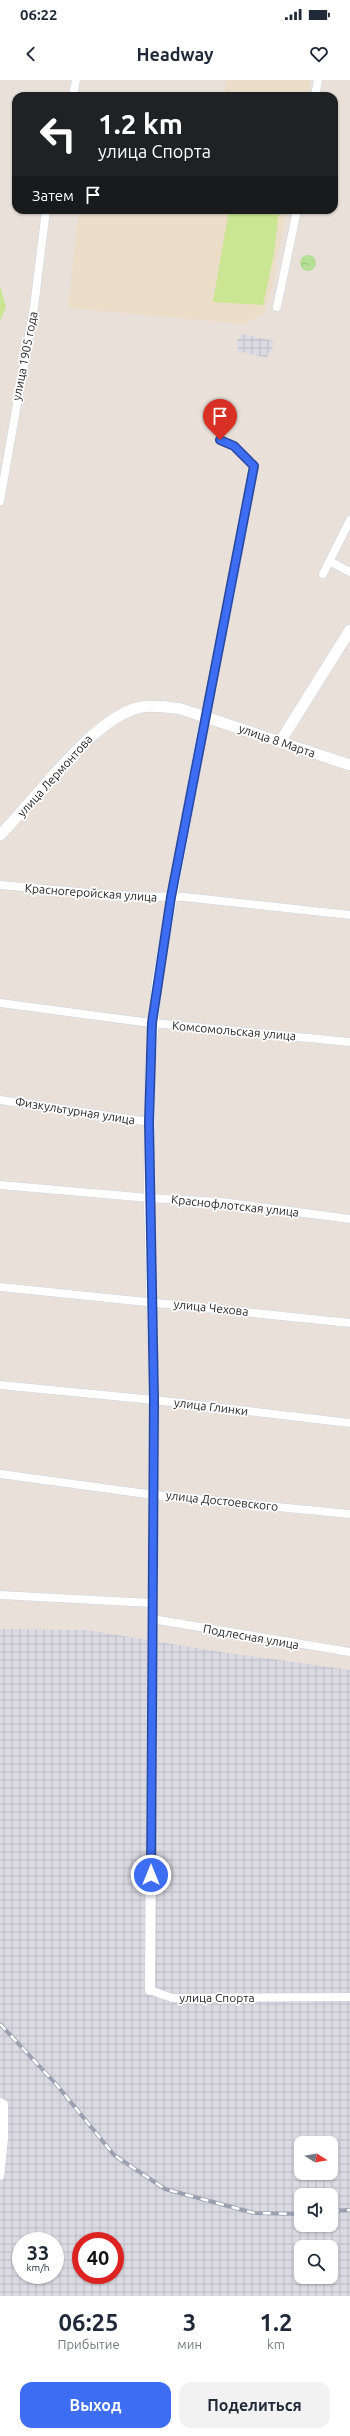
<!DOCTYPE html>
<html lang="ru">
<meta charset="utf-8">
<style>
body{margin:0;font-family:Ubuntu,sans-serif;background:#f2f2f3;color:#1f2937;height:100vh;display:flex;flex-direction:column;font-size:15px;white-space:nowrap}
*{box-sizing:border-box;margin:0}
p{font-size:13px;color:#747a83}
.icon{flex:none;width:22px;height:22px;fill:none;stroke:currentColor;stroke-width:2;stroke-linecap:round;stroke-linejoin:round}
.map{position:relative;height:2216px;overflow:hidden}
.details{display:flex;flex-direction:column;background:#fff;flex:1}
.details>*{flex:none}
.hud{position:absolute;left:12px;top:12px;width:326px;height:122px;border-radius:12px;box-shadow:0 1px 3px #0004;background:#202124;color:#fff;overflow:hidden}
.needle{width:26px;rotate:101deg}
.tools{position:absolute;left:294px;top:2056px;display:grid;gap:8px}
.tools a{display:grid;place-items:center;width:44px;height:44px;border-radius:8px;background:#fff;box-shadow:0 1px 3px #0004;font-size:20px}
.speed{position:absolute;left:12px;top:2152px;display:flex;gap:8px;font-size:20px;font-weight:700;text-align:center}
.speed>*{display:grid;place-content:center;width:52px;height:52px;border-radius:50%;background:#fff;box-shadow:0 1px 3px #0004;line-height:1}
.speed small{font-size:10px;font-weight:400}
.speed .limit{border:6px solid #d22;background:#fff;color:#111}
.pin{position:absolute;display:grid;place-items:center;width:34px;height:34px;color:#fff;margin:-41px -17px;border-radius:50% 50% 50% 0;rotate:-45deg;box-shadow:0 0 4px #0007}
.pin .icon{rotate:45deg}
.me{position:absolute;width:44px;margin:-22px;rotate:0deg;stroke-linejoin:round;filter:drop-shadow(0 0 3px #0008)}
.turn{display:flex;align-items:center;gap:14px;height:84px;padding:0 20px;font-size:18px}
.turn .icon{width:52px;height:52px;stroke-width:2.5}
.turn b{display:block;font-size:28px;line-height:34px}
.then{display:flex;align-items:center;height:38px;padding:0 20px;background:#0003;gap:8px;font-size:15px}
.eta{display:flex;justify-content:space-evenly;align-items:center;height:68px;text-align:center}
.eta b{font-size:24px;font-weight:600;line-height:28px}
.cta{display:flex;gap:8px;margin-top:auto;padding:8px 20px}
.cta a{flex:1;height:46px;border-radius:12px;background:#3c6df3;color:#fff;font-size:16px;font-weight:600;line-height:46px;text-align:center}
.cta a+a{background:#f2f2f3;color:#1f2937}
.status{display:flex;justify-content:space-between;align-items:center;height:28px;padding:0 20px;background:#fff;direction:ltr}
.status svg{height:11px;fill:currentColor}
header{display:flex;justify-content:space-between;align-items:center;height:52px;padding:0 20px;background:#fff;font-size:18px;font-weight:600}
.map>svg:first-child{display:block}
</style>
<div class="status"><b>06:22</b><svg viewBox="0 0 49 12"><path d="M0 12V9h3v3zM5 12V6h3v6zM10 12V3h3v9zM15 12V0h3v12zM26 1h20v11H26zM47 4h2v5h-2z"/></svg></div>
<header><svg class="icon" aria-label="back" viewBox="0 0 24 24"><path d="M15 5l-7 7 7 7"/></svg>Headway<svg class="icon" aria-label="heart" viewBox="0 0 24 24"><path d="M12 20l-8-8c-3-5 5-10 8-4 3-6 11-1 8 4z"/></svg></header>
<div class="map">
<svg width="350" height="2216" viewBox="0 0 350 2216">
<defs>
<pattern id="industrial-grid" width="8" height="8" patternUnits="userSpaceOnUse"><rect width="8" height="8" fill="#dbd9e2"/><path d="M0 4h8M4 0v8" fill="none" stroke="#bcbac2"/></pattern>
<pattern id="forest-crowns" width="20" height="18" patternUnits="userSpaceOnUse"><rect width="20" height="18" fill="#b5df96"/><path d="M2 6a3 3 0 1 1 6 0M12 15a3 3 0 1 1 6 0" fill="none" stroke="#9cbf81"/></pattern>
</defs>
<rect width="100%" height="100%" fill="#e9e1d9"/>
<!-- industrial -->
<g fill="url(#industrial-grid)" fill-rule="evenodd">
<path d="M241,254L274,261L272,271H269L267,278L238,271L237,258L240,259Z"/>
<path d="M0,1549L86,1550L221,1572L350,1590V2216H0ZM301,2063H331V2093H301ZM301,2115H331V2145H301ZM21,2161H55V2195H21ZM81,2161H115V2195H81ZM301,2167H331V2197H301Z"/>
</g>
<!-- education -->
<g fill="#ebddc8">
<path d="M226,0H310L308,16H224Z"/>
<path d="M79,130H287L270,216L264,233L244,244L68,228Z"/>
</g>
<!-- forest -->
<circle fill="url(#forest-crowns)" cx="308" cy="183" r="8"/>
<!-- pitch -->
<g fill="#cae692">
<path d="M229,130H279L274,174L263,225L213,222Z"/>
<path d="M0,206L6,227L0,241Z"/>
</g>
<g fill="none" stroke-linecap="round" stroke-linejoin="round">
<defs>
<g id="minor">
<path d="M73,16L76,0"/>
<path d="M315,16L318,0"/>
<path d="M277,227L297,130"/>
<path d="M0,421L34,227L46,130"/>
<path d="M331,482L350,492"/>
<path d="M323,494L350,440"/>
<path d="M205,636L230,517L254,386L234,366L220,360"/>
<path d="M0,805L121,816L184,817L350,835"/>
<path d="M0,923L143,942L350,962"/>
<path d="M0,1020L149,1042"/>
<path d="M0,1105L149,1118L221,1122L350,1139"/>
<path d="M0,1207L350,1243"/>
<path d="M0,1305L154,1320L350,1343"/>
<path d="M0,1394L154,1415L350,1434"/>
<path d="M0,1515L152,1523"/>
<path d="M152,1539L350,1572"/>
<path d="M150,1910L172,1918L350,1917"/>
<path d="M0,2022L4,2024V2058L0,2096"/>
</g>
<path id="tertiary" d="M150,1910L154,1320L149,1118L150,988L157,901L205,636"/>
<g id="secondary">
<path d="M280,662L350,550"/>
<path d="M0,755C36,719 93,637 141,627C155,625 168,627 181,629L350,685"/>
</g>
</defs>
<!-- minor casing -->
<use href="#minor" stroke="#ced3e0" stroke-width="9"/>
<!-- tertiary casing -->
<use href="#tertiary" stroke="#ced3e0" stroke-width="11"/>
<!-- secondary casing -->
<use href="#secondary" stroke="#ced3e0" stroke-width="12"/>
<!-- minor -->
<use href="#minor" stroke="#fff" stroke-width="8"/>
<!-- tertiary -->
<use href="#tertiary" stroke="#fff" stroke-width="10"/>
<!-- secondary -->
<use href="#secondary" stroke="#fff" stroke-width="11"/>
<defs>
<g id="rail">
<path d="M0,1944L56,2004L114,2075L165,2109L254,2133L301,2134"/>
<path d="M331,2131L350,2130"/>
</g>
</defs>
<!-- rail casing -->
<use href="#rail" stroke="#9ca1b1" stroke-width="4"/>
<!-- rail -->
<use href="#rail" stroke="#fff" stroke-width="2.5" stroke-dasharray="8" stroke-linecap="butt"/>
</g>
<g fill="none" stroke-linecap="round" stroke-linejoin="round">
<defs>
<path id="route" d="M151,1795L154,1320L149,1042L152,943L171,817L254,386L234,366L220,360"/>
</defs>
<!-- route casing -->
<use href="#route" stroke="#27479e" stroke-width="10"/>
<!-- route -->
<use href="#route" stroke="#3c6df3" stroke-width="7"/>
</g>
<g text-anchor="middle" stroke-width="3.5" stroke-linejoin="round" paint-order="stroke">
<!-- street labels -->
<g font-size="12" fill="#272727" stroke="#fff">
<text transform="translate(25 276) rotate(-79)" y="4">улица 1905 года</text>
<text transform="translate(277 661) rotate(19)" y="4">улица 8 Марта</text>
<text transform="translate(55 696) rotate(-48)" y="4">улица Лермонтова</text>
<text transform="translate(91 813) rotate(4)" y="4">Красногеройская улица</text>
<text transform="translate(234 951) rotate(5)" y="4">Комсомольская улица</text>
<text transform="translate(75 1031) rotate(9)" y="4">Физкультурная улица</text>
<text transform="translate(235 1126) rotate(6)" y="4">Краснофлотская улица</text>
<text transform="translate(211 1228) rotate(6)" y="4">улица Чехова</text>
<text transform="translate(211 1327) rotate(7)" y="4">улица Глинки</text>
<text transform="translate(222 1421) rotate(6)" y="4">улица Достоевского</text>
<text transform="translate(251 1557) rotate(10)" y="4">Подлесная улица</text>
<text x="217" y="1922">улица Спорта</text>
</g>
</g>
</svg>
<div class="tools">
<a><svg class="needle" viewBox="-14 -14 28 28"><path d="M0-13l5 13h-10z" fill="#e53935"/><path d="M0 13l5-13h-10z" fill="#747a83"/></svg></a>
<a><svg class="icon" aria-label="sound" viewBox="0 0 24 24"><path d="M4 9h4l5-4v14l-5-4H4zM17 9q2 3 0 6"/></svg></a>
<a><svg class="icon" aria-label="search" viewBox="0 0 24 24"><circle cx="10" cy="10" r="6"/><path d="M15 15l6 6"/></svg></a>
</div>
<div class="speed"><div>33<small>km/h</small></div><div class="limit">40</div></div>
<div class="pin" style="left:220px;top:360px;background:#d93025"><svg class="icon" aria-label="arrive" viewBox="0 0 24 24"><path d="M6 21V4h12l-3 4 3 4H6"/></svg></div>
<svg class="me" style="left:151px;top:1795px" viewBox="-20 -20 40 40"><circle r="17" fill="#3c6df3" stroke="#fff" stroke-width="3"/><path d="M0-11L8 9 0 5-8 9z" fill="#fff"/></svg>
<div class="hud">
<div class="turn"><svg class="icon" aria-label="left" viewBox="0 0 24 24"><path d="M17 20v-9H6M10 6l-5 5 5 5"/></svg><div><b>1.2 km</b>улица Спорта</div></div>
<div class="then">Затем<svg class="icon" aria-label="arrive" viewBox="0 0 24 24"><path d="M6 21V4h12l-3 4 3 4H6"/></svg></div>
</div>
</div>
<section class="details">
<div class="eta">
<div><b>06:25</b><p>Прибытие</p></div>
<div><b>3</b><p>мин</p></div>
<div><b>1.2</b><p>km</p></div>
</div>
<div class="cta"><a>Выход</a><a>Поделиться</a></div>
</section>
